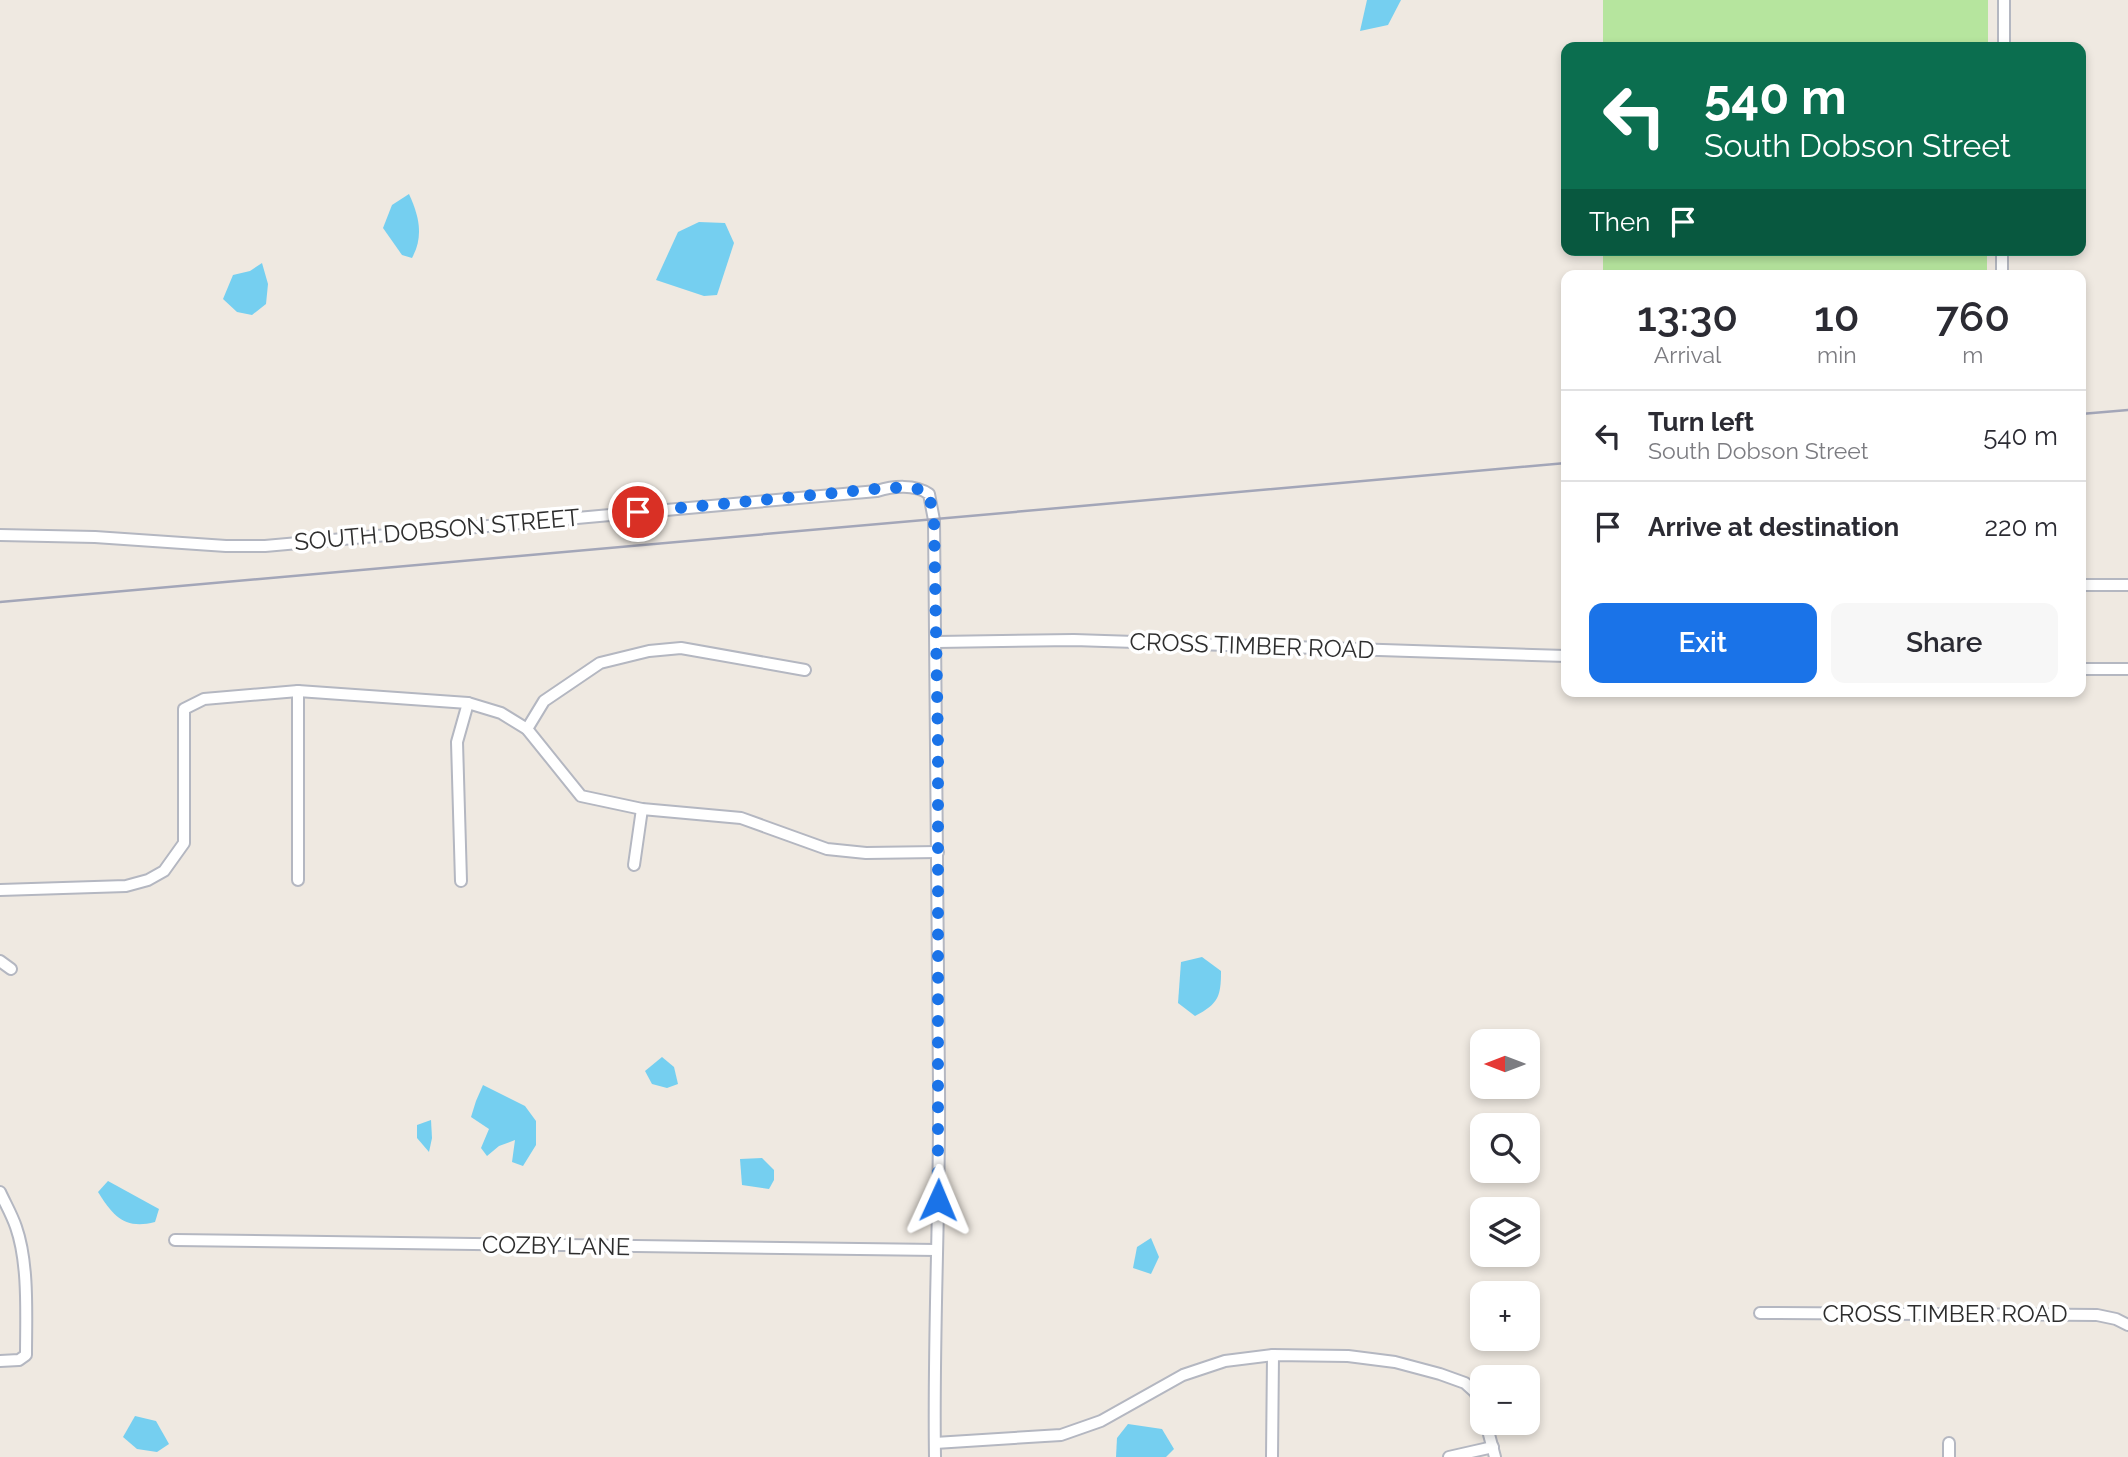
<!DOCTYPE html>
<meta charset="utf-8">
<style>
body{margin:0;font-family:Raleway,sans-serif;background:#f7f7f7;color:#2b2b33;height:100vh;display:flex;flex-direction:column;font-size:26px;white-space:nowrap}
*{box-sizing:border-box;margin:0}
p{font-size:23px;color:#7c7c81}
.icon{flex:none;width:38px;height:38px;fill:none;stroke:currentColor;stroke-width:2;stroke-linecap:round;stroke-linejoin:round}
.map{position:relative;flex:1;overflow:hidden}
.drawer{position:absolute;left:1561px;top:270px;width:525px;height:427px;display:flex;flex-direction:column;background:#fff;border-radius:14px;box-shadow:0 4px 10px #0003}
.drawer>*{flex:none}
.hud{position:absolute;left:1561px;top:42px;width:525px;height:214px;border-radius:14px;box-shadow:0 4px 10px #0003;background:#0b6e4f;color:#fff;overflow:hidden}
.needle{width:46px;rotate:270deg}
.controls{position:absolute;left:1470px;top:1029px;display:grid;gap:14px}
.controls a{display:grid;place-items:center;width:70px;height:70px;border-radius:14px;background:#fff;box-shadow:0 4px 10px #0003;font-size:35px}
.pin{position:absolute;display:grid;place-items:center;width:60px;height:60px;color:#fff;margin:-30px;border:4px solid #fff;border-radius:50%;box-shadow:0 2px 7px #0007}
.me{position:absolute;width:77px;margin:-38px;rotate:1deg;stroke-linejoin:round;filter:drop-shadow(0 0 5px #0008)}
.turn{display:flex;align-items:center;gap:24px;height:147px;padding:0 28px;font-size:32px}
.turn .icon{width:91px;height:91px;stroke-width:2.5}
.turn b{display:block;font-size:49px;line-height:60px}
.then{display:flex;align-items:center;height:66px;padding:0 28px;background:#0003;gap:14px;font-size:26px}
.eta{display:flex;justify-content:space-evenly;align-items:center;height:119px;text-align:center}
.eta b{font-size:42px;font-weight:600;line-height:49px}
.primary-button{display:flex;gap:14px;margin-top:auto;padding:14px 28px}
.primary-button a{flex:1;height:80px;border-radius:14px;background:#1a73e8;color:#fff;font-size:28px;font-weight:600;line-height:80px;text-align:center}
.primary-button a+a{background:#f7f7f7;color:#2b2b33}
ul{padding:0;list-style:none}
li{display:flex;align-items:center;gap:21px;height:91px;padding:0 28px;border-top:2px solid #e1e1e2}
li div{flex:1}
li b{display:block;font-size:26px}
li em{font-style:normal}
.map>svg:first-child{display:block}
</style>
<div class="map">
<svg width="2128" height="1457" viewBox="0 0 2128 1457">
<rect width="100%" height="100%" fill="#efe9e1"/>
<!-- green -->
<g fill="#b6e59e">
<rect x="1603" y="0" width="385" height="47"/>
<rect x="1603" y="250" width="384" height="25"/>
</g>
<!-- water -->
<g fill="#75cff0">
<path d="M1367,0H1401L1388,25L1360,31Z"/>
<path d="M409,194C419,216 424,236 412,258L402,255L383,228L392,205Z"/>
<path d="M699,222L725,223L734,243L717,295L704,296L656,280L678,232Z"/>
<path d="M262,263L268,284L266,304L252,315L237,312L223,299L233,275L250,271Z"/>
<path d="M1202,957L1221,971C1221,997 1218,1004 1195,1016L1178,1003L1181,962Z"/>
<path d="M662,1057L674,1067L678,1084L667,1088L652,1084L645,1071Z"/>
<path d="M483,1085L525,1106L536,1121V1145L523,1166L512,1162L515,1140L499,1146L487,1156L481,1148L489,1129L471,1117L476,1101Z"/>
<path d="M431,1120L432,1138L429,1152L417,1138V1125Z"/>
<path d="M762,1158L774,1170V1180L769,1189L742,1185L740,1159Z"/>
<path d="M108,1181L159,1209L155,1222C125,1230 113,1216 98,1192Z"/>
<path d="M1151,1238L1159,1257L1151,1274L1133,1268L1137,1247Z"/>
<path d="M135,1416L156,1421L169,1444L157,1452L137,1449L123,1437Z"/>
<path d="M1128,1424L1162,1429L1174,1449L1166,1457H1116L1117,1438Z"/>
</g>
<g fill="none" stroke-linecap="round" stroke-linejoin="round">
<defs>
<g id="minor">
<path d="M2004,47V0"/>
<path d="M2002,275V250"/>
<path d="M0,535L95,537L226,546H265L877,491C893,486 915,484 929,494L934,520C937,708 938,897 939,1086C940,1210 933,1333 935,1457"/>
<path d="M2081,585H2128"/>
<path d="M937,642L1074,640L1566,656"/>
<path d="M2081,669H2128"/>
<path d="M298,691V880"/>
<path d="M527,729L544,701L600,663L649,651L681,648L805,670"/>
<path d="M634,865L642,809"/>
<path d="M461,881L457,742L468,703"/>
<path d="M0,890L126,886L148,880L164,871L184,843V709L204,699L298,691L468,703L501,713L527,729L581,796L642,809L741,818L827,849L866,853L938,852"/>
<path d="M0,961L11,969"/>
<path d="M0,1192C5,1203 12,1215 16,1227C29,1264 26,1316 26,1355L19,1360L0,1361"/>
<path d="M175,1240L937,1250"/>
<path d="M1760,1313L2097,1315L2116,1319L2128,1325"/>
<path d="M1486,1423L1495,1457"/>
<path d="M935,1443L1061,1435L1101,1421L1183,1375L1225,1361L1273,1355L1348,1356L1395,1362L1440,1374L1465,1383L1475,1392L1482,1408"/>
<path d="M1949,1443V1457"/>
<path d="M1272,1457L1273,1355"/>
<path d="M1449,1457L1493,1447"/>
</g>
</defs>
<!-- minor casing -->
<use href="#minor" stroke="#b4b7c1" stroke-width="14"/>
<!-- minor -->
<use href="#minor" stroke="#fff" stroke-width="10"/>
<!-- rail -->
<g stroke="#a3a6b8" stroke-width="2.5">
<path d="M2081,414L2128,410"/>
<path d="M0,602L1566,463"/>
</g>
</g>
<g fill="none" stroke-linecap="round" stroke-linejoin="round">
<!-- route -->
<path stroke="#1a73e8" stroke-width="12" stroke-dasharray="0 21.6" d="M638,512L885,488C900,488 916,485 929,494L934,520L938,744V1200"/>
</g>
<g text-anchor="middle" stroke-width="7" stroke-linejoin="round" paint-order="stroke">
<!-- street labels -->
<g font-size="24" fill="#2e2e2e" stroke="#fff">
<text transform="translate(437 530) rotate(-5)" y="8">SOUTH DOBSON STREET</text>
<text transform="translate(1252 646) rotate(2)" y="8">CROSS TIMBER ROAD</text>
<text transform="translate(556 1246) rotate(1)" y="8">COZBY LANE</text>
<text x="1945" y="1322">CROSS TIMBER ROAD</text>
</g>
</g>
</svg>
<div class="controls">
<a><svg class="needle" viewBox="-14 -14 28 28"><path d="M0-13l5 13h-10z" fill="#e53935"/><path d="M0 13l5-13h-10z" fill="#7c7c81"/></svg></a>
<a><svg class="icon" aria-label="search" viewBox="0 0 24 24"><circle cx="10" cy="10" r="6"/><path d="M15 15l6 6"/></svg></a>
<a><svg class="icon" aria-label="layers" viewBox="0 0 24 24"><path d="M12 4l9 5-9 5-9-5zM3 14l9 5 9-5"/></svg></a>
<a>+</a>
<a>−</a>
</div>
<div class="pin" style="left:638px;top:512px;background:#d93025"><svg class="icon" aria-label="arrive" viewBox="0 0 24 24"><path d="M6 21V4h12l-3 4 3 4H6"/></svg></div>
<svg class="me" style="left:938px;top:1200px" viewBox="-20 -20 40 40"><path d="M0-17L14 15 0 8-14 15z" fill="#1a73e8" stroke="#fff" stroke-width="4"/></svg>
<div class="hud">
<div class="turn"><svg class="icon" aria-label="left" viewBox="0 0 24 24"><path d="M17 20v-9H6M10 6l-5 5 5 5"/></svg><div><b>540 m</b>South Dobson Street</div></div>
<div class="then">Then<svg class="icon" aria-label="arrive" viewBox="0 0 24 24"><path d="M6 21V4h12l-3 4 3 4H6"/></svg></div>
</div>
<section class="drawer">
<div class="eta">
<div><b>13:30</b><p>Arrival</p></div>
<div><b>10</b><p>min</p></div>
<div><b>760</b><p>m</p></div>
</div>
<ul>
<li><svg class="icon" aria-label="left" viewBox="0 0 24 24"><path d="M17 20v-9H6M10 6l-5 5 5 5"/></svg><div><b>Turn left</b><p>South Dobson Street</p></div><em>540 m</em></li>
<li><svg class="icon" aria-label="arrive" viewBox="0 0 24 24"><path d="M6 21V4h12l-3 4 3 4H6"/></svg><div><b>Arrive at destination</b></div><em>220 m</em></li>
</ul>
<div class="primary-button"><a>Exit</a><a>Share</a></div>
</section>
</div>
